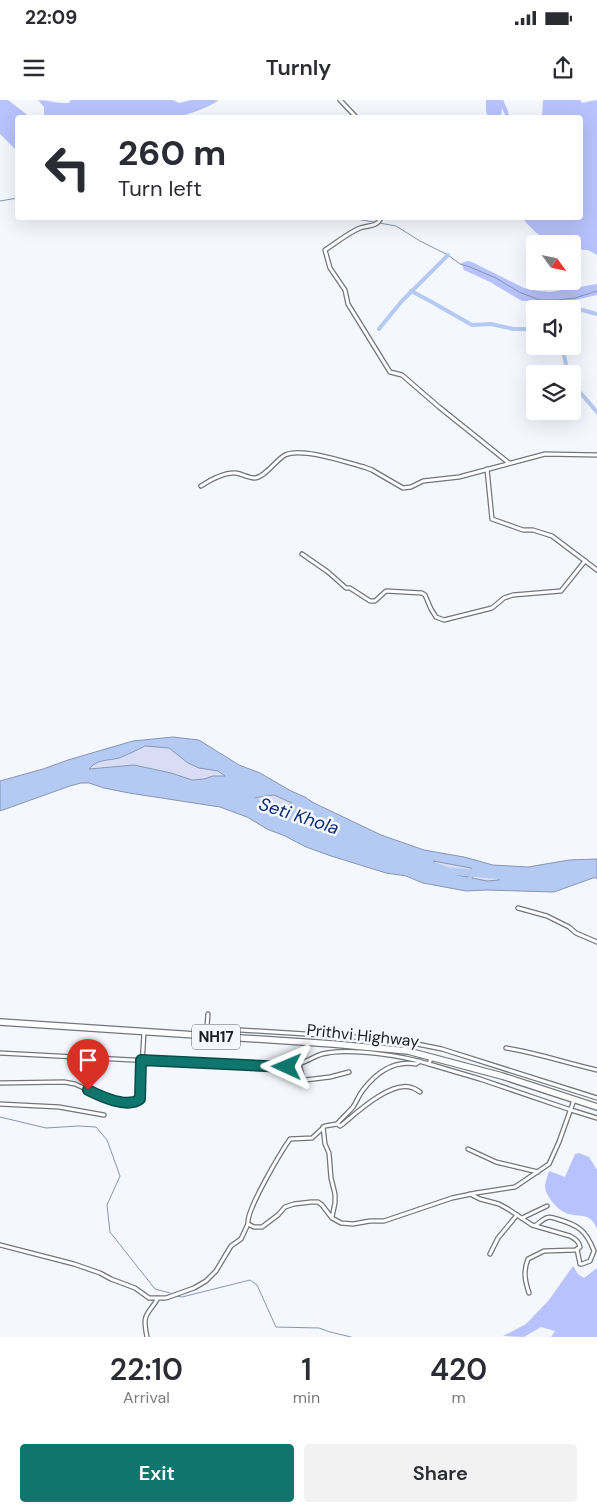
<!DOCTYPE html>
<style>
body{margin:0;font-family:"DM Sans",sans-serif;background:#f2f2f3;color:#2b2b33;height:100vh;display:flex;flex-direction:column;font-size:19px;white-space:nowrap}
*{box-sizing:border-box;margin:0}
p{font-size:16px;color:#7c7c81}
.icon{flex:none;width:28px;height:28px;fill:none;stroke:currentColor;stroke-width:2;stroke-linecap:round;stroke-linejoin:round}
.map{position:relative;height:1237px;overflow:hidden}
.panel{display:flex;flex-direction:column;background:#fff;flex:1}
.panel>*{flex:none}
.guide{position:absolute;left:15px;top:15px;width:568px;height:105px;border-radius:5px;box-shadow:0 5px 20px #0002;background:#fff;color:#2b2b33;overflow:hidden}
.needle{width:32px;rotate:123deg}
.fabs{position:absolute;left:526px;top:135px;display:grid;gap:10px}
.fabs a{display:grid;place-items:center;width:55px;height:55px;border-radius:5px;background:#fff;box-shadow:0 5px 20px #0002;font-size:25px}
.pin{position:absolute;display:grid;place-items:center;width:42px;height:42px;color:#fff;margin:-51px -21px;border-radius:50% 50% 50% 0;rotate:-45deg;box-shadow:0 0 5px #0007}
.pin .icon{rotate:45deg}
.me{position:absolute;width:55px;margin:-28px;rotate:271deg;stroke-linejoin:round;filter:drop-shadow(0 0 4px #0008)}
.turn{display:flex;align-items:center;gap:18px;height:105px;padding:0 20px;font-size:22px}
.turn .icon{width:65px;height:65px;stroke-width:2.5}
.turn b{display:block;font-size:35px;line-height:42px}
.eta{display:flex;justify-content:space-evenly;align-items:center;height:85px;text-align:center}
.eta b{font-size:30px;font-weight:600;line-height:35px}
.action{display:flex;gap:10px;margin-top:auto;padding:10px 20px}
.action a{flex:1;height:58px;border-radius:5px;background:#0f766e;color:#fff;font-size:20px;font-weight:600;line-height:58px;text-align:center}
.action a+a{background:#f2f2f3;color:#2b2b33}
.status{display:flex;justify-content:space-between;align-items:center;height:35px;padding:0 25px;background:#fff;direction:ltr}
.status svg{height:14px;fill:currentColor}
header{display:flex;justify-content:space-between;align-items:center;height:65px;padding:0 20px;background:#fff;font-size:22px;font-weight:600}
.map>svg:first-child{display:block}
</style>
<div class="status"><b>22:09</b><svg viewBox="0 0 49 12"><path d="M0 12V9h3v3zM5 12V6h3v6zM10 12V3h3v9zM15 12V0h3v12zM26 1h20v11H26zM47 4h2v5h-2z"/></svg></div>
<header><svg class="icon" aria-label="menu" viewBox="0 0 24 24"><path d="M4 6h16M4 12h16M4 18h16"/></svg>Turnly<svg class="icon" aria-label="share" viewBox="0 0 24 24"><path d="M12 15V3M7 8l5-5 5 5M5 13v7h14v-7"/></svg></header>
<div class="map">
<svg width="597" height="1237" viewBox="0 0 597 1237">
<rect width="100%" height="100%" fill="#f5f7fe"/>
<!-- green -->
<g fill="#d8ddf5">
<path d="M145,646L169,648L188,663L199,668L218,671L225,677L213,676L204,679L192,680L171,673L134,665L92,668L88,670C98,659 105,661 118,658C127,656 136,650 145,646Z"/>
<path d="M274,695L293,703C271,714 265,707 245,698Z"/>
<path d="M432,761L471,768L468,777C452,774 444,771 432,761Z"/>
<path d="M476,772H485L497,775L499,780L487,781L471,778Z"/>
</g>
<!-- forest -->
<g fill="#b8c2fc">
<path d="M0,0H8L30,17L18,18L17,51L0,34Z"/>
<path d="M38,0C49,0 58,4 69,3L71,0H173L179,3L191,0H219C206,9 191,13 176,18L44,17V7Z"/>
<path d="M486,0H503L508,11L509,17H506L502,8L501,17H488L486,11Z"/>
<path d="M543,0H580L582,3L597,0V155L588,150L573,149L572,144C566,144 558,145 553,143C541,139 530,127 522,118H580V18L542,17Z"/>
<path d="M468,161L472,162L524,188L539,191L550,192L597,184V195L566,202L546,200L522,201L490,182L464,170L461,163Z"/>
<path d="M579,1053L589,1057L597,1070V1129C590,1110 577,1119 564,1112C556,1108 546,1096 545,1087C545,1082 548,1075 549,1071L565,1077L575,1054Z"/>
<path d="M573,1166L578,1174L584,1178L597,1168V1237H551L555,1231L541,1227L524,1237L503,1236L526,1224L549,1200Z"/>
</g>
<!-- water -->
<path fill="#b5caf2" stroke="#8796b2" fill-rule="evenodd" d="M173,637L199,640L239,665L260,673L291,691L305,697L314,703L381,735L424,750L464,757L493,765L528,767L569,760L597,759V778H593L554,792L486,790L466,791L423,783L406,776L386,773L331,756L306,747L285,736L267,729L247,717L220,707L129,693L104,688L89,683H81L70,686L0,711V681L43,669L68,660L133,641ZM145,646L169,648L188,663L199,668L218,671L225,676H213L204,679L192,680L171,673L134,665L89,669C97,659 107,661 119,658C127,655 137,650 145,646ZM274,695L292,703C273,714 264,707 246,699ZM433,761L471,768V772L468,777C454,775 442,771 433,761ZM476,772H485L497,775L499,780L487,781L472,778Z"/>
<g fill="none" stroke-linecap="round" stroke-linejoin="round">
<!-- stream -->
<g stroke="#8796b2" stroke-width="1">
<path d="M0,101L18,98"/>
<path d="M351,118L396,126L420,141L448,155L460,164L470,167L496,178L519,192L540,200H556L575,198L597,191"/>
<path d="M0,1017L46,1028L78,1026L96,1027L107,1040L120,1076L107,1105L110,1132L155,1189L170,1193"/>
<path d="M177,1196L182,1197L250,1180L257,1185L276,1227L319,1228L330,1232L351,1237"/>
</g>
<!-- canal -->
<g stroke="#b5caf2" stroke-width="4">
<path d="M411,191L430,201L472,225L491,224L513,229H535"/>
<path d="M572,210L575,208L597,214"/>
<path d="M379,229L401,202L448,155"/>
<path d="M562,246L568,274"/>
<path d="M572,283L597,312"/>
</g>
<!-- river -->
<g stroke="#b5caf2" stroke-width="7">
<path d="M239,696L288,712"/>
<path d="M432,765L449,771L504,776"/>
</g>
<defs>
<g id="street">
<path d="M340,0L357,18"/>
<path d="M381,118C377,127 369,125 360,128C348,133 336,143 325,150L330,168L345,190L348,204L390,272L402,275L439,307L509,363"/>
<path d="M487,369L492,419L523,430H533L552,436L597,470"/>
<path d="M201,386C210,380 224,372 236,373C242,374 249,378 255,378C265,377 276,360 285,355C302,347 345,362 364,367L372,370L403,388L411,387L423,381L459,377L545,354L597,355"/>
<path d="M302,454L328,472L346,488H350L370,501H375L386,491L422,493L425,495L431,509L436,517L444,520L492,508L504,498L513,495L561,491L585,461"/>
<path d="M518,808L547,816L569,827L576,833L597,842"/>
<path d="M208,914L207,927L209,928L353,937H382L442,949L597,998"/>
<path d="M506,948C537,953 566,963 597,970"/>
<path d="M0,953L267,967C279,967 290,967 301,963C308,961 315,956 322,954C348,947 404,956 429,964L431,958"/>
<path d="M299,964L303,979L305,980L330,977L349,972"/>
<path d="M429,964L480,979L571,1010L597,1018"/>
<path d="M0,983L64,982L75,984L112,1001L133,1003L139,1001L140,999L144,932"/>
<path d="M420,992C418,991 416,989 413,988C393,979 357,1012 343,1024L340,1026L337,1024C342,1018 348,1013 353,1007C357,1001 359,995 363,990C376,973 394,960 416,964L420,961"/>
<path d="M0,1004L59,1007L104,1015"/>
<path d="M323,1027L325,1044L329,1053L331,1078L335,1094V1103L332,1117"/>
<path d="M468,1049L496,1062L538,1072"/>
<path d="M470,1094L480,1099L499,1104L508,1109L532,1125L570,1136C575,1139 579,1141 580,1147L576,1150L544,1151L528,1159C523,1171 525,1181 529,1193"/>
<path d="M522,1118L547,1106"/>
<path d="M248,1124C246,1110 281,1052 290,1039L312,1038L325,1026L337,1024"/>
<path d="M536,1125C539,1123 542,1120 546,1118C550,1116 553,1118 557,1119C578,1125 586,1130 594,1151L590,1161L582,1164H580L577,1149"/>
<path d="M0,1145L74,1164L100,1173L111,1179L135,1188L149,1198H157"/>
<path d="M490,1154L498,1138L517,1115"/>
<path d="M147,1237C142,1212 147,1217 158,1198H166L194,1188L206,1181L216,1171L231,1146L241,1139L248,1124L254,1127H262L278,1115L285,1107L294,1104L311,1102H318L322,1105L332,1118L341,1123L353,1124L370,1121H384L452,1098L476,1093L515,1087L549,1064L559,1042L574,1000"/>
</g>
<path id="highway" d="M0,922L333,944L408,951L502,976L597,1007"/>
</defs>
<!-- street casing -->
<use href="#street" stroke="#73757b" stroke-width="5.5"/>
<!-- highway casing -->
<use href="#highway" stroke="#73757b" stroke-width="8"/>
<!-- street -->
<use href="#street" stroke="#fff" stroke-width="3"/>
<!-- highway -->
<use href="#highway" stroke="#fff" stroke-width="5.5"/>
</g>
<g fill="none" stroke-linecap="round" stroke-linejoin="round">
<defs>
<path id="route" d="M88,990C100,996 127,1009 140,999L141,960L287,967"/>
</defs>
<!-- route casing -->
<use href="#route" stroke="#0a4d48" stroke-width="12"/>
<!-- route -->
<use href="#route" stroke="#0f766e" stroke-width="9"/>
</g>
<g text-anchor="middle" stroke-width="5" stroke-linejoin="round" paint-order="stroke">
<!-- shield labels -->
<rect fill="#f5f7fe" stroke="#5c5e61" stroke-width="1" x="192" y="924.5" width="48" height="25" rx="4"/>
<g font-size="15" font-weight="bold" fill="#1b1c1e">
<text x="216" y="942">NH17</text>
</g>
<!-- street labels -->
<g font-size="16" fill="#1b1c1e" stroke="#f5f7fe">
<text transform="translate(363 935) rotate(6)" y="6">Prithvi Highway</text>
</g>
<!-- water labels -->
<g font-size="18" font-style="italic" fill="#0d2a74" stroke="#f5f7fe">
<text transform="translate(299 716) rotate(18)" y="6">Seti Khola</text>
</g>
</g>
</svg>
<div class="fabs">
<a><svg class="needle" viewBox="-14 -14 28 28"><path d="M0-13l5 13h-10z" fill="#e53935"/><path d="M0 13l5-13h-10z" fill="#7c7c81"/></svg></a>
<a><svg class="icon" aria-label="sound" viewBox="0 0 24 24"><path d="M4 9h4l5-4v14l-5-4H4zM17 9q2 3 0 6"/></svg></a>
<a><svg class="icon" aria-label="layers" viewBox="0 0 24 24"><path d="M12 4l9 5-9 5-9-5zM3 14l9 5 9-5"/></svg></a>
</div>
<div class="pin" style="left:88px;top:990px;background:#d93025"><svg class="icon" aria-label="arrive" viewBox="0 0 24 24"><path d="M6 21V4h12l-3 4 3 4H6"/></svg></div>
<svg class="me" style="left:287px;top:967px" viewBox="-20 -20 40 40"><path d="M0-17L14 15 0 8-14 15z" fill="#0f766e" stroke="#fff" stroke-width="4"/></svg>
<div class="guide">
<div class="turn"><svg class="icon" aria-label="left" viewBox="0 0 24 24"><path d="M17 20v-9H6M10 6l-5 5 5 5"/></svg><div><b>260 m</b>Turn left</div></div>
</div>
</div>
<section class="panel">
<div class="eta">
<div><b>22:10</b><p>Arrival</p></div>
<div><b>1</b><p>min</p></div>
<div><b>420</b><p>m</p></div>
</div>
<div class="action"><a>Exit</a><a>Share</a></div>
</section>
